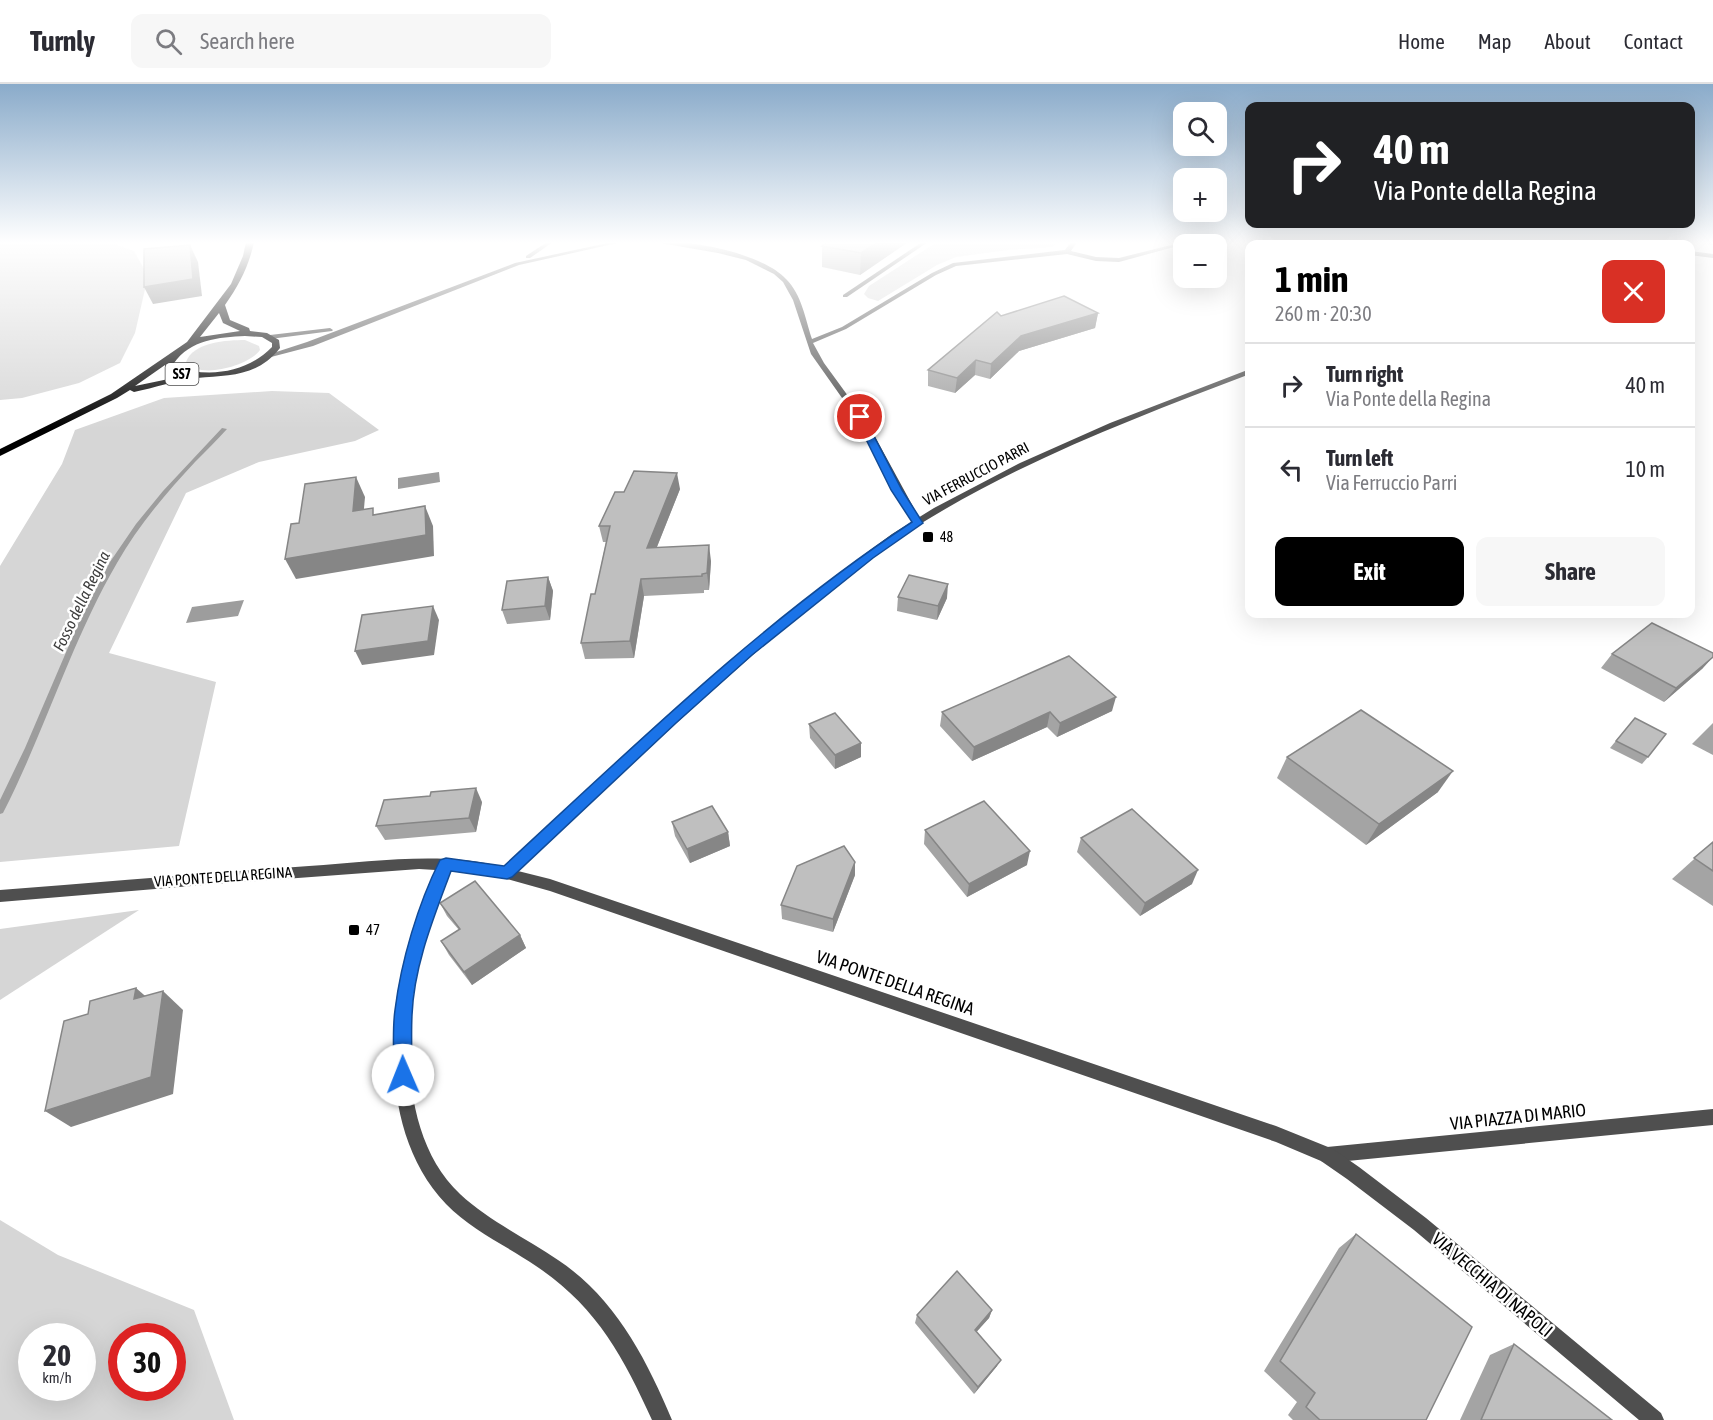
<!DOCTYPE html>
<meta charset="utf-8">
<style>
body{margin:0;font-family:"Asap Condensed",sans-serif;background:#f7f7f7;color:#2b2b33;height:100vh;display:flex;flex-direction:column;font-size:22px;white-space:nowrap}
*{box-sizing:border-box;margin:0}
p{font-size:20px;color:#7c7c81}
.icon{flex:none;width:33px;height:33px;fill:none;stroke:currentColor;stroke-width:2;stroke-linecap:round;stroke-linejoin:round}
.map{position:relative;flex:1;overflow:hidden}
.sheet{position:absolute;left:1245px;top:156px;width:450px;height:378px;display:flex;flex-direction:column;background:#fff;border-radius:12px;box-shadow:0 6px 24px #0002}
.sheet>*{flex:none}
.top-card{position:absolute;left:1245px;top:18px;width:450px;height:126px;border-radius:12px;box-shadow:0 6px 24px #0002;background:#202124;color:#fff;overflow:hidden}
.buttons{position:absolute;left:1173px;top:18px;display:grid;gap:12px}
.buttons a{display:grid;place-items:center;width:54px;height:54px;border-radius:12px;background:#fff;box-shadow:0 6px 24px #0002;font-size:30px}
.speed{position:absolute;left:18px;top:1239px;display:flex;gap:12px;font-size:30px;font-weight:700;text-align:center}
.speed>*{display:grid;place-content:center;width:78px;height:78px;border-radius:50%;background:#fff;box-shadow:0 6px 24px #0002;line-height:1}
.speed small{font-size:15px;font-weight:400}
.speed .limit{border:9px solid #d22;background:#fff;color:#111}
.pin{position:absolute;display:grid;place-items:center;width:51px;height:51px;color:#fff;margin:-26px;border:3px solid #fff;border-radius:50%;box-shadow:0 2px 6px #0007}
.me{position:absolute;width:66px;margin:-33px;rotate:359deg;stroke-linejoin:round;filter:drop-shadow(0 0 4px #0008)}
.turn{display:flex;align-items:center;gap:21px;height:126px;padding:0 30px;font-size:27px}
.turn .icon{width:78px;height:78px;stroke-width:2.5}
.turn b{display:block;font-size:42px;line-height:51px}
.round{display:grid;place-items:center;flex:none;width:63px;height:63px;border-radius:12px;background:#f7f7f7}
.overview{display:flex;align-items:center;justify-content:space-between;height:102px;padding:0 30px}
h1{font-size:36px;font-weight:700;line-height:45px;color:#000}
.cta{display:flex;gap:12px;margin-top:auto;padding:12px 30px}
.cta a{flex:1;height:69px;border-radius:12px;background:#000;color:#fff;font-size:24px;font-weight:700;line-height:69px;text-align:center}
.cta a+a{background:#f7f7f7;color:#2b2b33}
ul{padding:0;list-style:none}
li{display:flex;align-items:center;gap:18px;height:84px;padding:0 30px;border-top:2px solid #e1e1e2}
li div{flex:1}
li b{display:block;font-size:22px}
li em{font-style:normal}
header{display:flex;align-items:center;gap:36px;box-sizing:border-box;height:84px;padding:0 30px;background:#fff;border-bottom:2px solid #e1e1e2}
header strong{font-size:28px}
nav{display:flex;gap:33px;margin-inline-start:auto;font-size:21px}
.search{width:420px;height:54px;background:#f7f7f7;display:flex;align-items:center;gap:15px;box-sizing:border-box;padding:0 21px;border-radius:12px;color:#7c7c81;font-size:22px}
.map>svg:first-child{display:block}
</style>
<header>
<strong>Turnly</strong>
<div class="search"><svg class="icon" aria-label="search" viewBox="0 0 24 24"><circle cx="10" cy="10" r="6"/><path d="M15 15l6 6"/></svg>Search here</div>
<nav><a>Home</a><a>Map</a><a>About</a><a>Contact</a></nav>
</header>
<div class="map">
<svg width="1713" height="1336" viewBox="0 0 1713 1336">
<rect width="100%" height="100%" fill="#fff"/>
<!-- green -->
<g fill="#d6d6d6" fill-rule="evenodd">
<path d="M0,158H109L134,167L148,192L135,249L120,279L79,299L22,314L0,316Z"/>
<path d="M937,158H1059L1052,163L1008,166L956,173L937,181L878,217L868,214L864,210L869,202Z"/>
<path d="M245,256L259,262L260,266C249,282 199,296 186,278C193,258 227,256 245,256Z"/>
<path d="M272,307L329,309L379,346L355,357L259,378L186,409L109,569L216,598L179,762L0,778V482L62,380L75,346L164,314Z"/>
<path d="M139,826L0,916V845Z"/>
<path d="M0,1136L58,1171L194,1226L234,1336H0ZM82,1252V1304H32V1252ZM172,1252V1304H122V1252Z"/>
</g>
<!-- water -->
<g fill="#9d9d9d">
<path d="M439,388L440,398L398,405V394Z"/>
<path d="M244,516L238,532L186,539L192,523Z"/>
</g>
<g fill="none" stroke-linecap="round" stroke-linejoin="round">
<!-- stream -->
<path fill="#9d9d9d" fill-rule="evenodd" d="M222,344L227,345C217,356 206,367 195,378C166,409 138,442 117,479C71,558 45,647 3,729L0,730V716L25,664L79,538L110,478L136,440L163,407Z"/>
<!-- minor -->
<g fill="#4f4f4f" fill-rule="evenodd">
<path d="M654,158C688,155 762,169 786,195C802,211 805,234 812,255L842,243L932,189L953,179L1065,166L1071,158H1077L1071,167L1096,173L1119,174L1183,158H1192L1119,178L1096,177L1067,170L956,182L936,191L846,245L813,259L824,279L867,338L922,439L917,442L914,441L859,338L811,270L793,216L783,198L774,190L746,176L718,169Z"/>
<path d="M922,158H928L847,213H843V211Z"/>
<path d="M1446,158H1455L1461,160H1452Z"/>
<path d="M1591,158H1611L1621,160H1603Z"/>
<path d="M1690,167L1713,170V174L1690,171Z"/>
<path d="M446,775L451,776L453,780C441,811 428,842 420,874C402,947 401,1055 460,1110C489,1137 526,1154 558,1176C615,1214 646,1274 672,1336H652C623,1272 596,1222 536,1182C507,1162 471,1146 446,1120C386,1057 385,954 406,874C414,842 427,811 439,780L441,776Z"/>
<path d="M1713,1025V1041L1327,1079L1321,1077L1319,1071L1321,1065L1327,1063Z"/>
</g>
<!-- tertiary -->
<g fill="#4f4f4f" fill-rule="evenodd">
<path d="M547,158H553L530,174H526V172Z"/>
<path d="M612,158H622L519,181L313,262L271,273L267,271L307,258L515,179Z"/>
<path d="M1586,158H1594L1589,160H1582Z"/>
<path d="M330,244L333,246L332,247L270,255L266,253L270,251Z"/>
<path d="M1250,285V290C1129,336 1005,383 897,455C854,484 815,518 776,551C687,627 603,707 518,787L550,795L1276,1042L1333,1065L1359,1083L1426,1134L1661,1329L1664,1336H1639L1414,1146L1347,1095L1321,1077L1276,1058L550,807L485,789L419,785L215,800L0,818V806C103,798 206,789 309,782C373,778 441,767 504,783L709,597L835,492L892,450L934,424L1020,379L1110,339Z"/>
</g>
<!-- primary -->
<path fill="#000" fill-rule="evenodd" d="M246,158H254C249,182 239,201 225,221L230,236L249,244L250,247L267,249L279,256L280,264C257,293 230,291 197,294C177,296 154,304 134,308L130,306L117,314L0,372V365L111,310L187,258L231,200L243,172ZM219,229L223,239L240,247L200,253ZM245,252L262,253L272,259V263C247,289 209,294 176,283L174,279C190,256 219,253 245,252ZM165,281L169,287L183,292L135,302Z"/>
</g>
<!-- wall -->
<g fill="#a4a4a4">
<path d="M828,158H908L860,191L822,183V162Z"/>
<path d="M1271,158H1381L1380,160H1270Z"/>
<path d="M1701,158H1713V161L1701,159Z"/>
<path d="M1098,229L1095,244L1019,267L990,295L975,291L955,309L928,302V286L1001,232Z"/>
<path d="M680,405L657,463L711,477L709,506H704V509L644,512L634,574L585,575L581,559L595,510L606,458H603L599,442Z"/>
<path d="M548,493L553,507L550,536L507,540L502,526Z"/>
<path d="M898,513L947,514L937,536L897,527Z"/>
<path d="M1612,570L1703,584L1664,618L1601,584Z"/>
<path d="M1112,627L1057,653L1047,643L972,677L940,642L942,628Z"/>
<path d="M1635,634L1648,673L1642,680L1610,664Z"/>
<path d="M1713,639V671L1692,660Z"/>
<path d="M809,640L861,659V673L835,685L810,654Z"/>
<path d="M1287,673L1438,708L1366,761L1277,694Z"/>
<path d="M430,712L482,718L476,748L385,756L376,742Z"/>
<path d="M672,738L728,748L730,762L690,779L675,752Z"/>
<path d="M925,746L1027,781L967,813L924,760Z"/>
<path d="M1081,754L1192,800L1140,832L1077,768Z"/>
<path d="M1713,758V822L1672,795Z"/>
<path d="M855,778V791L833,848L782,835L781,821Z"/>
<path d="M440,819L520,851L526,864L472,901L449,871L441,857L459,846L447,832Z"/>
<path d="M1356,1150L1426,1336H1293L1288,1331L1297,1318L1264,1287L1339,1164Z"/>
<path d="M992,1226L989,1234L976,1248L997,1282L974,1310L915,1239L917,1231Z"/>
<path d="M1514,1260L1612,1336H1460L1490,1271Z"/>
</g>
<!-- shaded-wall -->
<g fill="#868686">
<path d="M878,158H908L860,191L861,169Z"/>
<path d="M1355,158H1381L1380,160H1346Z"/>
<path d="M190,161L198,178L202,212L153,220L144,203Z"/>
<path d="M1098,229L1095,244L1019,267L990,295L991,280L1021,252Z"/>
<path d="M976,276L975,291L955,309L957,294Z"/>
<path d="M677,389L680,405L650,480L647,464Z"/>
<path d="M356,393L365,413L362,447L353,427Z"/>
<path d="M425,422L433,442L434,472L296,495L285,475Z"/>
<path d="M709,461L711,477L709,506L707,489Z"/>
<path d="M548,493L553,507L550,536L545,522Z"/>
<path d="M641,495L644,512L634,574L630,557Z"/>
<path d="M948,500L947,514L937,536L938,522Z"/>
<path d="M433,522L439,536L434,571L362,581L355,567Z"/>
<path d="M1713,573L1703,584L1664,618L1676,604Z"/>
<path d="M1116,613L1112,627L1057,653L1060,639Z"/>
<path d="M1050,628L1047,643L972,677L974,663Z"/>
<path d="M861,659V673L835,685V671Z"/>
<path d="M1453,687L1438,708L1366,761L1379,740Z"/>
<path d="M476,704L482,718L476,748L469,734Z"/>
<path d="M728,748L730,762L690,779L687,765Z"/>
<path d="M1030,767L1027,781L967,813L969,800Z"/>
<path d="M855,778V791L833,848V835Z"/>
<path d="M1198,786L1192,800L1140,832L1145,819Z"/>
<path d="M520,851L526,864L472,901L464,888Z"/>
<path d="M136,904L158,923L134,915Z"/>
<path d="M163,907L183,926L173,1010L71,1043L45,1027Z"/>
<path d="M992,1226L989,1234L972,1253L975,1246Z"/>
<path d="M1001,1276L997,1282L974,1310L978,1303Z"/>
</g>
<!-- building -->
<g fill="#bfbfbf" stroke="#868686" stroke-width="1.5">
<path d="M828,158H878L861,169L822,162Z"/>
<path d="M1322,158H1355L1346,160H1330Z"/>
<path d="M190,161L193,195L144,203V165Z"/>
<path d="M1064,212L1098,229L1021,252L991,280L976,276L957,294L928,286L997,228L1001,232Z"/>
<path d="M634,387L677,389L647,464L709,461L707,489L702,490V492L641,495L630,557L581,559L591,510H595L610,442H599L615,408H624Z"/>
<path d="M356,393L353,427L373,424V431L425,422L426,451L285,475L291,440L299,439L305,400Z"/>
<path d="M909,491L948,500L938,522L898,513Z"/>
<path d="M548,493L545,522L502,526L507,497Z"/>
<path d="M433,522L428,557L355,567L362,531Z"/>
<path d="M1652,539L1713,569V573L1676,604L1612,570Z"/>
<path d="M1069,572L1116,613L1060,639L1050,628L974,663L942,628Z"/>
<path d="M1361,626L1453,687L1379,740L1287,673Z"/>
<path d="M835,629L861,659L835,671L809,640Z"/>
<path d="M1635,634L1666,650L1648,673L1616,657Z"/>
<path d="M476,704L469,734L376,742L384,716L430,712L431,708Z"/>
<path d="M984,717L1030,767L969,800L925,746Z"/>
<path d="M712,722L728,748L687,765L672,738Z"/>
<path d="M1132,725L1198,786L1145,819L1081,754Z"/>
<path d="M1713,758V787L1694,774Z"/>
<path d="M844,762L855,778L833,835L781,821L797,782Z"/>
<path d="M475,797L520,851L464,888L441,857L460,845L440,819Z"/>
<path d="M136,904L134,915L163,907L151,993L45,1027L64,937L88,930L90,917Z"/>
<path d="M1356,1150L1472,1243L1426,1336H1320L1306,1323L1315,1309L1280,1277Z"/>
<path d="M957,1187L992,1226L975,1246L1001,1276L978,1303L917,1231Z"/>
<path d="M1514,1260L1612,1336H1481Z"/>
</g>
<!-- sky -->
<linearGradient id="sky" x2="0" y2="1"><stop stop-color="#8aabca"/><stop offset="0.46" stop-color="#fff"/><stop offset="1" stop-color="#fff" stop-opacity="0"/></linearGradient>
<rect width="1713" height="345" fill="url(#sky)"/>
<!-- route -->
<path fill="#1a73e8" stroke="#114b97" stroke-width="1.5" d="M856,331L864,333L902,406L923,439L873,474L752,571L676,639L512,793L507,795L451,787C434,833 414,881 412,931C411,951 412,971 412,991L409,998L403,1000L397,998L394,991C394,970 392,947 395,926C401,877 418,820 440,776L446,774L504,782C634,662 763,536 912,438L891,406L855,333Z"/>
<!-- markers -->
<g fill="#000" stroke="#fff" stroke-width="2">
<rect x="922" y="447" width="12" height="12" rx="3"/>
<rect x="348" y="840" width="12" height="12" rx="3"/>
</g>
<g text-anchor="middle" stroke-width="5" stroke-linejoin="round" paint-order="stroke">
<!-- shield labels -->
<rect fill="#fff" stroke="#4c4c4c" stroke-width="1.5" x="165.5" y="279" width="33" height="22" rx="4.5"/>
<g font-size="14" font-weight="bold" fill="#000">
<text x="182" y="295">SS7</text>
</g>
<!-- far-poi labels -->
<g font-size="14" fill="#000" stroke="#fff" text-anchor="start">
<text x="940" y="458">48</text>
</g>
<!-- street labels -->
<g font-size="15" fill="#000" stroke="#fff">
<text transform="translate(976 390) rotate(-28)" y="5">VIA FERRUCCIO PARRI</text>
<text transform="translate(223 793) rotate(-4)" y="5">VIA PONTE DELLA REGINA</text>
</g>
<!-- poi labels -->
<g font-size="15" fill="#000" stroke="#fff" text-anchor="start">
<text x="366" y="851">47</text>
</g>
<!-- water labels -->
<g font-size="16" font-style="italic" fill="#3e3e3e" stroke="#fff">
<text transform="translate(81 517) rotate(-64)" y="6">Fosso della Regina</text>
</g>
<!-- near-street labels -->
<g font-size="18" fill="#000" stroke="#fff">
<text transform="translate(895 899) rotate(19)" y="6">VIA PONTE DELLA REGINA</text>
<text transform="translate(1518 1033) rotate(-6)" y="6">VIA PIAZZA DI MARIO</text>
<text transform="translate(1492 1201) rotate(40)" y="6">VIA VECCHIA DI NAPOLI</text>
</g>
</g>
</svg>
<div class="buttons">
<a><svg class="icon" aria-label="search" viewBox="0 0 24 24"><circle cx="10" cy="10" r="6"/><path d="M15 15l6 6"/></svg></a>
<a>+</a>
<a>−</a>
</div>
<div class="speed"><div>20<small>km/h</small></div><div class="limit">30</div></div>
<div class="pin" style="left:860px;top:333px;background:#d93025"><svg class="icon" aria-label="arrive" viewBox="0 0 24 24"><path d="M6 21V4h12l-3 4 3 4H6"/></svg></div>
<svg class="me" style="left:403px;top:991px" viewBox="-20 -20 40 40"><circle r="19" fill="#fff"/><path d="M0-13L10 11 0 6-10 11z" fill="#1a73e8"/></svg>
<div class="top-card">
<div class="turn"><svg class="icon" aria-label="right" viewBox="0 0 24 24"><path d="M7 20v-9h11M14 6l5 5-5 5"/></svg><div><b>40 m</b>Via Ponte della Regina</div></div>
</div>
<section class="sheet">
<div class="overview"><div><h1>1 min</h1><p>260 m · 20:30</p></div><a class="round" style="background:#d93025;color:#fff"><svg class="icon" aria-label="close" viewBox="0 0 24 24"><path d="M6 6l12 12M18 6L6 18"/></svg></a></div>
<ul>
<li><svg class="icon" aria-label="right" viewBox="0 0 24 24"><path d="M7 20v-9h11M14 6l5 5-5 5"/></svg><div><b>Turn right</b><p>Via Ponte della Regina</p></div><em>40 m</em></li>
<li><svg class="icon" aria-label="left" viewBox="0 0 24 24"><path d="M17 20v-9H6M10 6l-5 5 5 5"/></svg><div><b>Turn left</b><p>Via Ferruccio Parri</p></div><em>10 m</em></li>
</ul>
<div class="cta"><a>Exit</a><a>Share</a></div>
</section>
</div>
